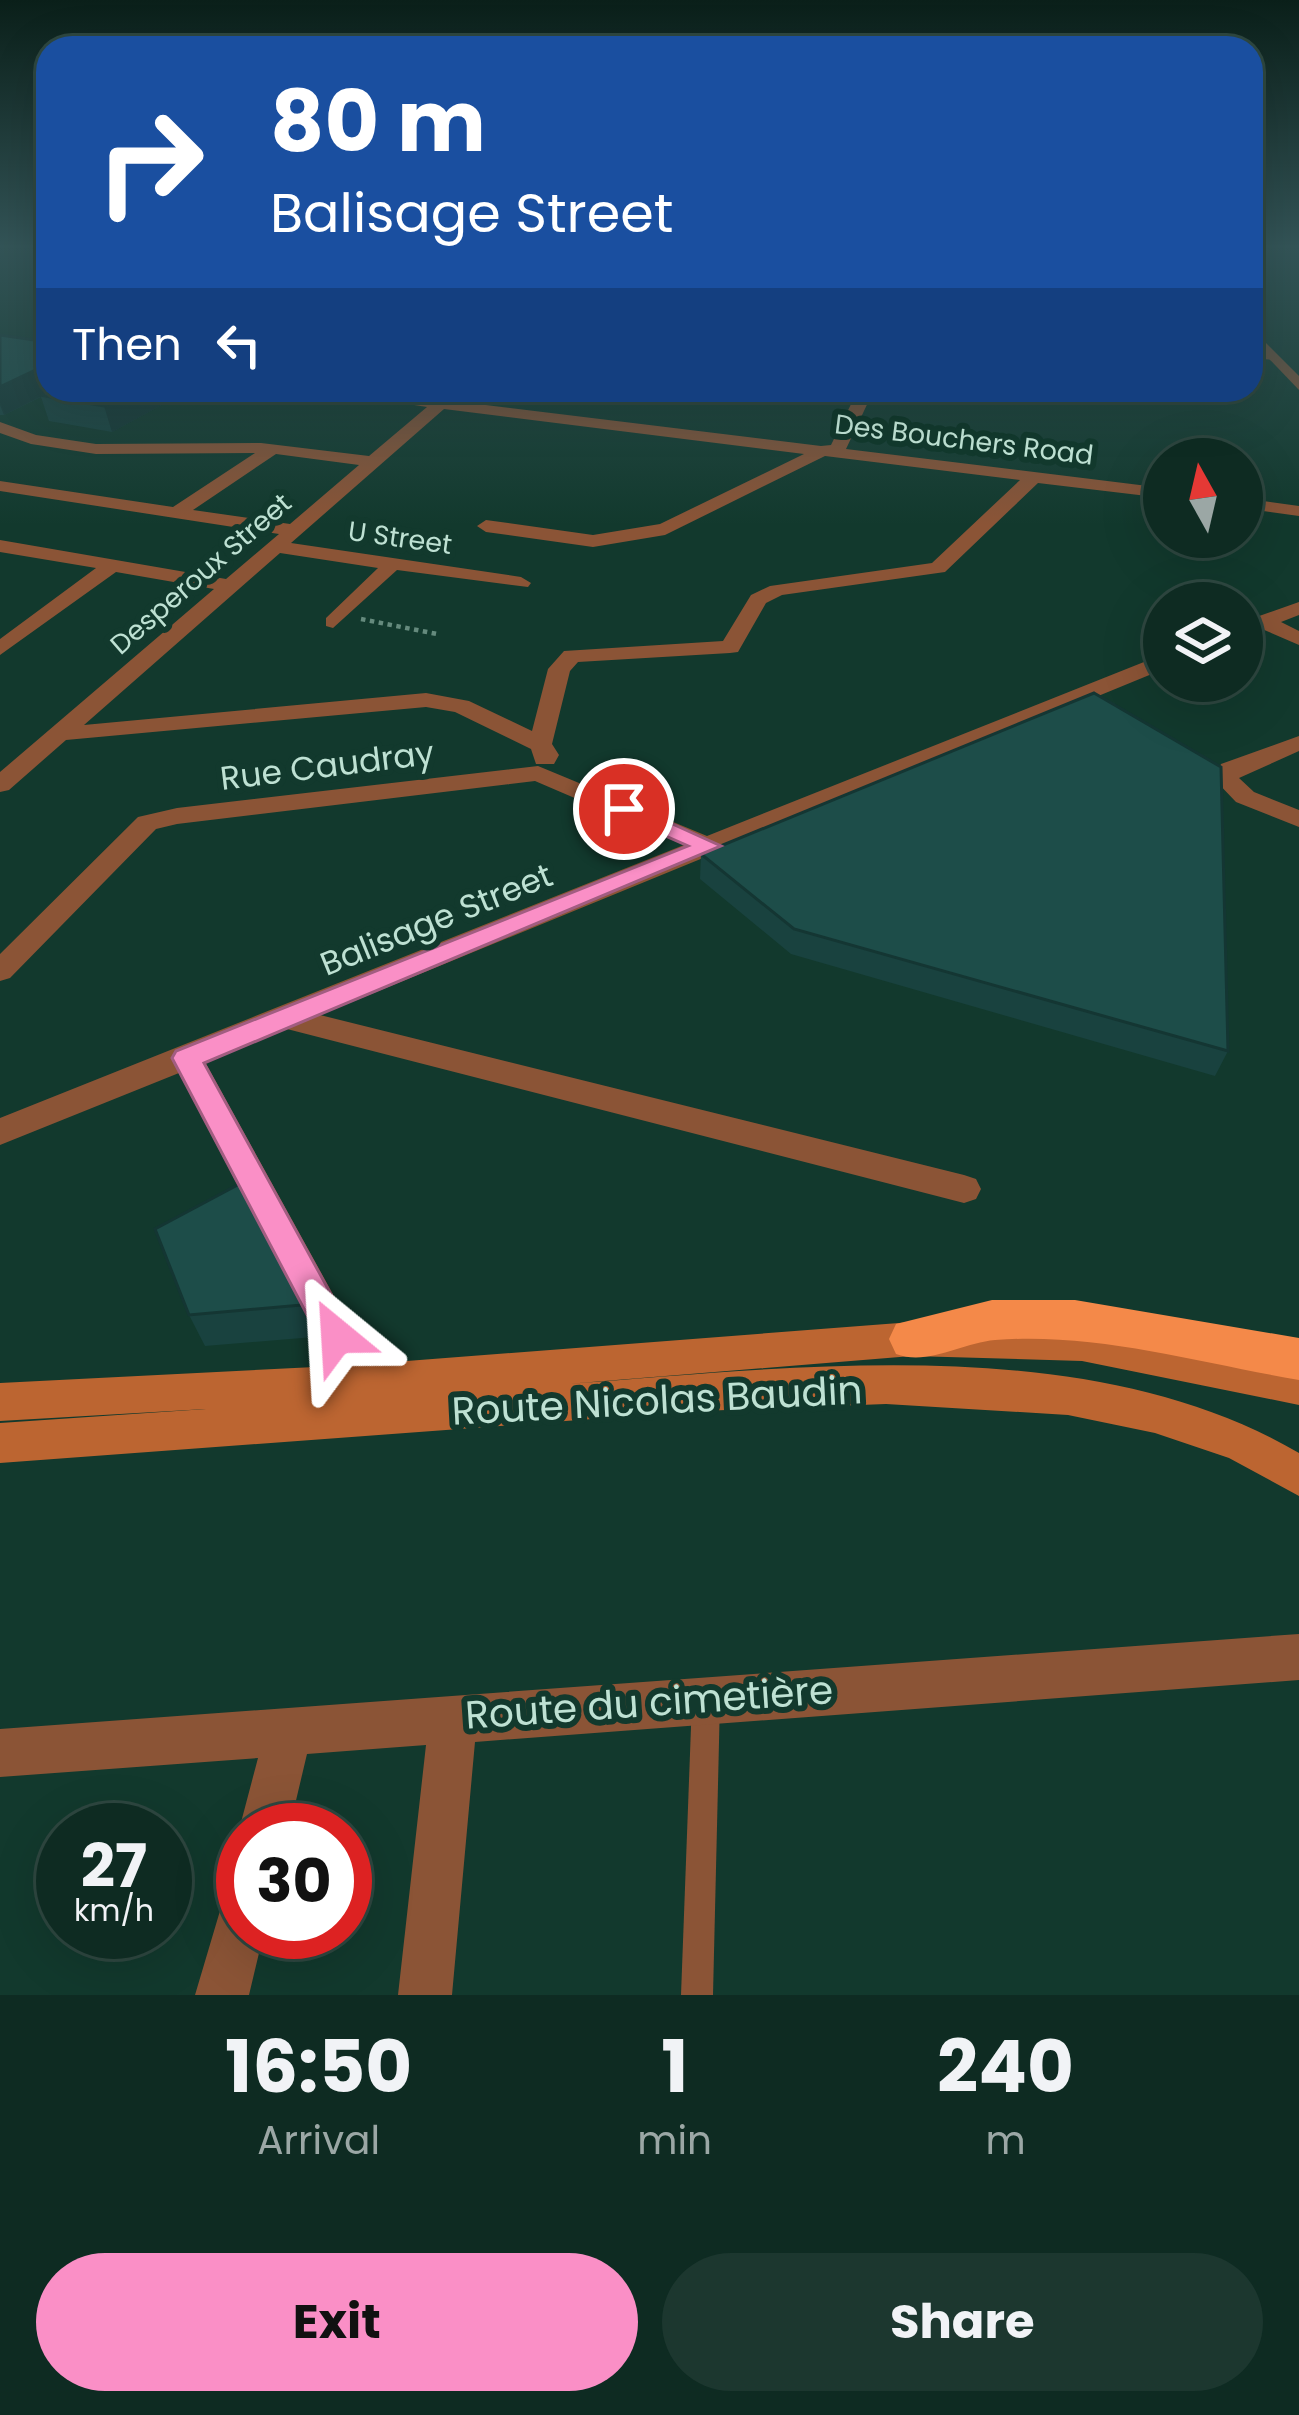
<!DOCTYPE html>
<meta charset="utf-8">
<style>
body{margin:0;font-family:Poppins,sans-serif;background:#1c372f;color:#f1f3f6;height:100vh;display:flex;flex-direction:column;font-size:45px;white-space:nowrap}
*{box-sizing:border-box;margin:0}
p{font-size:39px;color:#9ba7a5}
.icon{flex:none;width:66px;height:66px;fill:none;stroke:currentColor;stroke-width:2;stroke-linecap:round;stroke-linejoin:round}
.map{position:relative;height:1995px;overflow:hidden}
.drawer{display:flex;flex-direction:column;background:#0e2b22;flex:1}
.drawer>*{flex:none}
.banner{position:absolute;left:36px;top:36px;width:1227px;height:366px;border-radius:36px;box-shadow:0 12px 48px #0002,0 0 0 3px #2e4740;background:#1a4fa0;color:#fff;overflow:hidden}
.needle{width:78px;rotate:352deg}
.controls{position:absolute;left:1143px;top:438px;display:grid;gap:24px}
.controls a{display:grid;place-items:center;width:120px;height:120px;border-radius:50%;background:#0e2b22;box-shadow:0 12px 48px #0002,0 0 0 3px #2e4740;font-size:60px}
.speed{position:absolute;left:36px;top:1803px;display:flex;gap:24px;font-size:60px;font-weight:700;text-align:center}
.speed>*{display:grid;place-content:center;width:156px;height:156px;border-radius:50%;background:#0e2b22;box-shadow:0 12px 48px #0002,0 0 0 3px #2e4740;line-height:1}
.speed small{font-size:30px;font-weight:400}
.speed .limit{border:18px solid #d22;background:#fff;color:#111}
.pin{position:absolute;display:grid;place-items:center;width:102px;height:102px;color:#fff;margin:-51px;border:6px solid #fff;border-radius:50%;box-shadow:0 3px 12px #0007}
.me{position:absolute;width:132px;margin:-66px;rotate:333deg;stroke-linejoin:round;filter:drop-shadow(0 0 9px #0008)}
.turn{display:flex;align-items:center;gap:42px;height:252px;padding:0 36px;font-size:54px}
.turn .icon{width:156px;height:156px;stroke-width:2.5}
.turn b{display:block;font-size:84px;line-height:102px}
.then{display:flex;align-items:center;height:114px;padding:0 36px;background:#0003;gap:24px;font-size:45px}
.eta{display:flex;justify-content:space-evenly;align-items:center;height:204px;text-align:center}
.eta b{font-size:72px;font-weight:700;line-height:84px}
.primary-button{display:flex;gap:24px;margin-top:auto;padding:24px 36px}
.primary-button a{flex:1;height:138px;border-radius:72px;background:#fa8fc6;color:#111;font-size:48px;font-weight:700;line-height:138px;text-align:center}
.primary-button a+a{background:#1c372f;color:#f1f3f6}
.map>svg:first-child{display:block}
</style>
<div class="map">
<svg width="1299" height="1995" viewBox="0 0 1299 1995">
<rect width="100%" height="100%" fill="#12392d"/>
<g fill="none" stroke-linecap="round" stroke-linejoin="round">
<!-- path -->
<path stroke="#658a7d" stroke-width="4.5" stroke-dasharray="4.5 4.5" stroke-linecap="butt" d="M361,619L437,634"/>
<!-- lane -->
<g fill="#8b5436" fill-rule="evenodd">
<path d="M1251,352L1278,357L1274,360L1251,358Z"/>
<path d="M706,1686L716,1690L720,1700L713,1995H681L692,1700L696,1690Z"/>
</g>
<!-- street -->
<g fill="#8b5436" fill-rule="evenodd">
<path d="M1251,328L1299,376V390L1251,340Z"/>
<path d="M319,390H364L821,446L831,445L856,394L866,390L872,394L846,449L1164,488V498L1038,483L945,572L782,595L766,603L738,652L730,653L578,662L570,671L552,744L559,755L554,764H536L531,749L455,712L426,707L66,740L9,790L0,792V772L214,589L116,572L0,655V639L96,568L0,552V540L226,579L279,534L0,491V481L173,507L255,453L96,454L31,444L0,433V422L36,435L96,444L261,443L369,456L427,407ZM444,409L804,454L660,524L593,535L486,520L477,526L486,532L593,547L665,535L825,456L1020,480L932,563L770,586L751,595L723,641L564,651L548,669L532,731L469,701L426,693L84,725L280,553L378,568L326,618V626L333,628L397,570L528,587L531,583L521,577L291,543ZM276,454L359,465L290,524L193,510Z"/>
<path d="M1242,498L1299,506V516L1242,508Z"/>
<path d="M1299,602V615L1281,622L1299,631V645L1262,629L1242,635V622Z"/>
<path d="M1164,654V669L320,1015L964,1175L976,1179L981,1189L976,1199L964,1203L287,1029L205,1062L356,1336L351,1348L337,1353L323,1348L179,1073L0,1145V1118L684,845L535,781L177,824L156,829L10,978L0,981V954L138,817L177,808L538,766L707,836Z"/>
<path d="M1299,736V751L1239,778L1254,792L1299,810V827L1236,802L1214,779L1221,764Z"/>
<path d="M1299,1634V1680L475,1742L452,1995H398L426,1745L307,1754L289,1830H243V1840L239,1830L258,1758L0,1777V1729Z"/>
<path d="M243,1886V1932H264L249,1995H195L225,1894Z"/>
</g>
<!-- secondary -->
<path fill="#bc6531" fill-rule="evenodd" d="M912,1322L1082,1327L1299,1369V1405L1082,1361L912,1356L567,1384C799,1367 1089,1330 1299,1453V1496L1229,1458L1155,1433L1068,1415L886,1404L701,1411L0,1463V1423L206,1409L0,1421V1383L355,1365Z"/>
<!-- highway -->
<path fill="#f48949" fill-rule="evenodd" d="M992,1300H1075L1299,1338V1380C1200,1363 1096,1332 995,1340C962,1343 928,1366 896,1354L889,1339L896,1324Z"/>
</g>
<!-- wall -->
<g fill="#19423f">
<path d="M0,335L48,390H189L112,432L49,421L41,397L4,415H0Z"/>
<path d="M701,854L1228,1051L1215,1076L791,954L700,879Z"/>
<path d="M302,1305L314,1337L205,1346L189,1315Z"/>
</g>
<!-- shaded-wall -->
<g fill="#143633">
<path d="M48,364V390H54L4,415L0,405V387Z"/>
<path d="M134,390H189L112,432L104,406Z"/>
</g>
<!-- building -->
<g fill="#1d4d49" stroke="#143633" stroke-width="3">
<path d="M0,335L48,342V364L0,387Z"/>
<path d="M51,390H134L104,406L40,395Z"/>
<path d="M1094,693L1221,767L1228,1051L794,929L701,854Z"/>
<path d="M245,1181L302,1305L189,1315L155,1229Z"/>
</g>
<!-- sky -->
<linearGradient id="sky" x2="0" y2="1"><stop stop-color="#0a1f19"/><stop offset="0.47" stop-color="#335457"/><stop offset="1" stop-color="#335457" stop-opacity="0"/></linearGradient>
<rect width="1299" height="525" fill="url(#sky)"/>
<!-- route -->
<path fill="#fa8fc6" stroke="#a25d81" stroke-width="3" d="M624,802L721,846L204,1063L354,1336L349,1347L337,1351L324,1347L172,1058L176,1051L688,846L616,814V804Z"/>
<g text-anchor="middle" stroke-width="12" stroke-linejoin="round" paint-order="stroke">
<!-- far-street labels -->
<g font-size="27" fill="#bee1d3" stroke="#12392d">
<text transform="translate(964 440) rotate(7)" y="9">Des Bouchers Road</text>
<text transform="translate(400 538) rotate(8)" y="9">U Street</text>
<text transform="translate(201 574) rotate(-41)" y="9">Desperoux Street</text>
</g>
<!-- street labels -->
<g font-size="33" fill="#bee1d3" stroke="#12392d">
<text transform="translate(327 765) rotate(-7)" y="12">Rue Caudray</text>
<text transform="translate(436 919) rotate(-22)" y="12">Balisage Street</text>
</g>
<!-- near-street labels -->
<g font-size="39" fill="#bee1d3" stroke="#12392d">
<text transform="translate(657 1400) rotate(-3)" y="14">Route Nicolas Baudin</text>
<text transform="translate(649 1702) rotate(-4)" y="14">Route du cimetière</text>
</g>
</g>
</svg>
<div class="controls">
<a><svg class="needle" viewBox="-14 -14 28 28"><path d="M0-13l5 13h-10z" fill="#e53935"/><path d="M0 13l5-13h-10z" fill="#9ba7a5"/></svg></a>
<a><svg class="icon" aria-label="layers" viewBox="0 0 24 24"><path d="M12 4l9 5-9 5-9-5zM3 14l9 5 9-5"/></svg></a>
</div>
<div class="speed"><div>27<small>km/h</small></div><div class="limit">30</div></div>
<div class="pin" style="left:624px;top:809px;background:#d93025"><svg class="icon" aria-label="arrive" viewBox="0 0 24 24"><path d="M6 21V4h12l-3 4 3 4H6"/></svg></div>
<svg class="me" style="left:337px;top:1336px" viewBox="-20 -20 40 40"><path d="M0-17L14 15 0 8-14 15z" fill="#fa8fc6" stroke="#fff" stroke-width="4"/></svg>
<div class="banner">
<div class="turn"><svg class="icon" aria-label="right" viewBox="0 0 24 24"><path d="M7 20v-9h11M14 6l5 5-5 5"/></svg><div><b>80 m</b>Balisage Street</div></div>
<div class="then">Then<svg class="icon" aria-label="left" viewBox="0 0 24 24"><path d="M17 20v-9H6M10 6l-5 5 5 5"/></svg></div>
</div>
</div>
<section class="drawer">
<div class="eta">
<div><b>16:50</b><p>Arrival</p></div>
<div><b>1</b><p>min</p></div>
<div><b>240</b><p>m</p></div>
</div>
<div class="primary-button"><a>Exit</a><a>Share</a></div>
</section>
